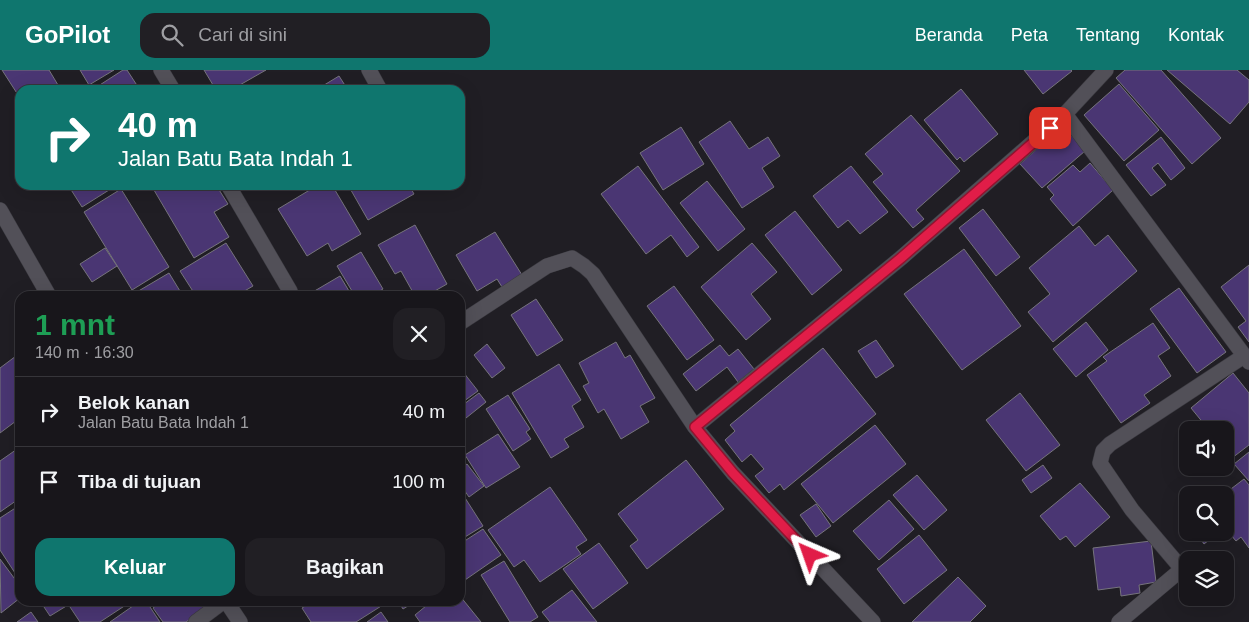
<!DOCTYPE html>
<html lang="id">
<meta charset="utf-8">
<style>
body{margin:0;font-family:Arial,sans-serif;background:#211f24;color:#f1f3f6;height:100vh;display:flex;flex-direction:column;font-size:19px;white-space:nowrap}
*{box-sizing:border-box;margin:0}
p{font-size:16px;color:#9f9fa3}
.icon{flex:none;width:28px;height:28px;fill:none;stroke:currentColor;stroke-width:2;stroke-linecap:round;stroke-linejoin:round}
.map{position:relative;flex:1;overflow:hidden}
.drawer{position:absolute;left:15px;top:221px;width:450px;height:315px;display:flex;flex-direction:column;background:#18161b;border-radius:15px;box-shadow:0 5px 20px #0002,0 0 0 1px #36353a}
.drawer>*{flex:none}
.top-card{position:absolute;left:15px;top:15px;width:450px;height:105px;border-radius:15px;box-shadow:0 5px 20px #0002,0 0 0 1px #36353a;background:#0f766e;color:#fff;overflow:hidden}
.controls{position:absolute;left:1179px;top:351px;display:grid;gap:10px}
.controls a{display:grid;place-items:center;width:55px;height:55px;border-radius:10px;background:#18161b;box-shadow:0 5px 20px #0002,0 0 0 1px #36353a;font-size:25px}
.pin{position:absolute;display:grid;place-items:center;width:42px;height:42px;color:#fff;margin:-21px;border-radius:10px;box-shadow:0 2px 8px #0006}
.me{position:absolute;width:55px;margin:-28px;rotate:317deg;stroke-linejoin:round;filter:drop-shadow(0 0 4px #0008)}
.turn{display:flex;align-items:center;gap:18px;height:105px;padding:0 20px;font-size:22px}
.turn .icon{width:65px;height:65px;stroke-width:2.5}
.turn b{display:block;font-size:35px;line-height:42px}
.round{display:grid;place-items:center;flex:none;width:52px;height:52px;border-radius:15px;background:#211f24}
.overview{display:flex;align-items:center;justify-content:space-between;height:85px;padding:0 20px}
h1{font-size:30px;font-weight:600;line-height:38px;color:#1e9e55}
.button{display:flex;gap:10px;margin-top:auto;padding:10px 20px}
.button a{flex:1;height:58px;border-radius:15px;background:#0f766e;color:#fff;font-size:20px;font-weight:600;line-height:58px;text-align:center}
.button a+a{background:#211f24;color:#f1f3f6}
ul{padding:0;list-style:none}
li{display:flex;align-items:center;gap:15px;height:70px;padding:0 20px;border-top:1px solid #36353a}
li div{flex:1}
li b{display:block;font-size:19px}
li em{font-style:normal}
header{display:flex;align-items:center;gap:30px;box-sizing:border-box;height:70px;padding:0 25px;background:#0f766e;color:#fff}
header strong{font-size:24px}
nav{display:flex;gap:28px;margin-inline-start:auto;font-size:18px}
.search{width:350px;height:45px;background:#211f24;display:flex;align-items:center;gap:12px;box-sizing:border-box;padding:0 18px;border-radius:15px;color:#9f9fa3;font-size:19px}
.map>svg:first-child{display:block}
</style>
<header>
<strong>GoPilot</strong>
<div class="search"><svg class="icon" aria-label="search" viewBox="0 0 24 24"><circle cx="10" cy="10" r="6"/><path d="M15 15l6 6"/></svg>Cari di sini</div>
<nav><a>Beranda</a><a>Peta</a><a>Tentang</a><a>Kontak</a></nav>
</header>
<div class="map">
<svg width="1249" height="552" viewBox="0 0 1249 552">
<rect width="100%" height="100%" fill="#201e24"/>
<!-- building -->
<g fill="#4a3673" stroke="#76747c">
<path d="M2,0H49L61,20H20V28Z"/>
<path d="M80,0H114L89,15Z"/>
<path d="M123,0H127L140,20H92Z"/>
<path d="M204,0H266L231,20H216Z"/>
<path d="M1024,0H1071L1072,1L1043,24Z"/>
<path d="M1125,0H1161L1221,68L1192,94L1116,8Z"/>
<path d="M1167,0H1237L1249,10V32L1230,54Z"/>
<path d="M339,6L348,20H316Z"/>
<path d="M1119,14L1159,60L1124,91L1084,45Z"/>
<path d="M961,19L998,64L964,92L960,87L957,90L924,50Z"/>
<path d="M911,45L960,101L916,140L924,149L913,158L873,112L883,104L865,84Z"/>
<path d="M730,51L749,79L768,67L780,86L762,98L774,117L742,138L699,72Z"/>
<path d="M1063,56L1085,81L1042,118L1020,94Z"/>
<path d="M681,57L704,94L663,120L640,83Z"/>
<path d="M1161,67L1185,98L1171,110L1158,93L1152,98L1166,115L1151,126L1126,95Z"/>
<path d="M1090,93L1113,120L1073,156L1050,129L1054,125L1047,117L1073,95L1080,102Z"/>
<path d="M638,96L699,177L687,187L671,165L646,184L601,124Z"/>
<path d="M851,96L888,142L860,164L848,150L838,158L813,126Z"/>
<path d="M707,111L745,159L718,181L680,133Z"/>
<path d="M68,115H117L82,137Z"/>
<path d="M151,115H216L228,134L214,142L229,167L194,188Z"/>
<path d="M318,115H332L361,164L332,181L328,173L307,186L278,139Z"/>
<path d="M348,115H409L414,124L368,150Z"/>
<path d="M121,119L169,197L132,220L84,142Z"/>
<path d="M983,139L1020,187L996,206L959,158Z"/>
<path d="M795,141L842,200L812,225L765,165Z"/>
<path d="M415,155L447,214L426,226H415L401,201L395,204L378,175Z"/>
<path d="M1079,156L1095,176L1108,165L1137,201L1053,272L1028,242L1050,224L1029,198Z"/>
<path d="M495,162L522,205L502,217L497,209L477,221L456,185Z"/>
<path d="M226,173L253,216L236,226H196L180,201Z"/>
<path d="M752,173L777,202L751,224L771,249L746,270L701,217Z"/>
<path d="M105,178L117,196L92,212L80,194Z"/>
<path d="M964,179L1021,256L962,300L904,224Z"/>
<path d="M361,182L383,219L371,226H355L337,196Z"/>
<path d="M1249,195V272L1238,257L1246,251L1221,217Z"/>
<path d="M169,203L183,226H130Z"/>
<path d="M340,206L352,226H306Z"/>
<path d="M674,216L714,270L687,290L647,236Z"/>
<path d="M1179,218L1226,282L1197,303L1150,239Z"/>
<path d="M536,229L563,270L537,286L511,245Z"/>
<path d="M1086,252L1108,280L1076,307L1053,279Z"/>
<path d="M1153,253L1170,278L1158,286L1171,306L1144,325L1150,333L1121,353L1087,305L1107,291L1103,287Z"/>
<path d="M876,270L894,296L876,308L858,281Z"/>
<path d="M616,272L625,288L630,285L655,328L640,336L649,352L621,369L604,339L598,343L583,316L589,313L579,293Z"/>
<path d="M487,274L505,298L492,308L474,285Z"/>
<path d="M720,275L729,286L738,279L754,299L738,312L727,297L696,321L683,304Z"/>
<path d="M823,278L876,344L784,420L780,414L769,423L755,406L764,399L751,384L742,392L725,370L735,361L730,355Z"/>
<path d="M20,283V348L0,363V298Z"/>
<path d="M559,294L581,330L572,336L584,357L564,369L569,377L551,388L512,323Z"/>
<path d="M460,298L478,321L460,334Z"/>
<path d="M1233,303L1249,323V375L1232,388L1225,379V360H1209L1191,338Z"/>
<path d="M479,323L486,332L461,352L460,337Z"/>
<path d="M1020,323L1060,375L1026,401L986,350Z"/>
<path d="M508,325L530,359L526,362L531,369L513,381L486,339Z"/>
<path d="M875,355L906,394L833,453L801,414Z"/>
<path d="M498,364L520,397L486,418L465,385Z"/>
<path d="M20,377V428L0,442V391Z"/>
<path d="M1249,382V411L1234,394Z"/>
<path d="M686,390L724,439L647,499L630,476L638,470L618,444Z"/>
<path d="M467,394L484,416L469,427L460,414V399Z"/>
<path d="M1043,395L1052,408L1031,423L1022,410Z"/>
<path d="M917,405L947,440L924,460L893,425Z"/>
<path d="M1244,409L1249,415V478L1241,467L1236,471L1225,458V425H1223Z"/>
<path d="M1080,413L1110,447L1075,477L1066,466L1060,470L1040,446Z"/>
<path d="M550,417L587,470L576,477L581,484L540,512L524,490L514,497L488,460Z"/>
<path d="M460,420L483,456L460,470Z"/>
<path d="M889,430L914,459L879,490L853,461Z"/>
<path d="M816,434L831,456L816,467L800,445Z"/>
<path d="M20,435V504L17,506L0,480V448Z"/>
<path d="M483,459L501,485L465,510L460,503V474Z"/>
<path d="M1196,462H1219L1204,474Z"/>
<path d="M919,465L947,500L904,534L877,499Z"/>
<path d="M1151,471L1156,512L1139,515L1140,523L1121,526L1120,517L1098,520L1093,478Z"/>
<path d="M599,473L628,513L593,539L563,499Z"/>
<path d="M0,489L20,516V528L1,543Z"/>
<path d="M504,491L538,547L530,552H510L481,505Z"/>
<path d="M958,507L986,536L970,552H912Z"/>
<path d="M572,520L597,552H550L542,542Z"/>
<path d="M460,526L481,552H420L415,545L432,531H460Z"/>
<path d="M40,531H65L68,535L50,546Z"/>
<path d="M66,531H132L100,552H80Z"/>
<path d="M140,531H146L160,552H110Z"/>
<path d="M162,531H200L205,539L186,552H163L153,538Z"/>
<path d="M314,531H385L386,533L356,552H311L302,538Z"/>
<path d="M398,531H416L403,539Z"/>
<path d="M31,542L38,552H17Z"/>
<path d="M381,542L388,552H367Z"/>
</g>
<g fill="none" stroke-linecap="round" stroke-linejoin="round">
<defs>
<g id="street">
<path d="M161,0L173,20"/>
<path d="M369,0L380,20"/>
<path d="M1065,44L1249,292"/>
<path d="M228,115L290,221"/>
<path d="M0,140L49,226"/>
<path d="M460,253L547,196L572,188L584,196L593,204L695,357"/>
<path d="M226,531L240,552"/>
<path d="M196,552L224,531"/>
<path d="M873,552L733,403L695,357L901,188L1065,44L1106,0"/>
<path d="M1119,552L1182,499L1132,440L1100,393L1103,381L1110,374L1244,286"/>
</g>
</defs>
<!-- street casing -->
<use href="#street" stroke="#3a393f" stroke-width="16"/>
<!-- street -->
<use href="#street" stroke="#525058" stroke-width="15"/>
</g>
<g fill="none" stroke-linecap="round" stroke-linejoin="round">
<defs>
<path id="route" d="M810,485L733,403L695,357L901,188L1050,58"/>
</defs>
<!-- route casing -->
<use href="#route" stroke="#92132f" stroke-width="12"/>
<!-- route -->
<use href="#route" stroke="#e11d48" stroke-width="9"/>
</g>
</svg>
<div class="controls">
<a><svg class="icon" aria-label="sound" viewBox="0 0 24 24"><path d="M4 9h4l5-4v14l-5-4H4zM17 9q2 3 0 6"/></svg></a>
<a><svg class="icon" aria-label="search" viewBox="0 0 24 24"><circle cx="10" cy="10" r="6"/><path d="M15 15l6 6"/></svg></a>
<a><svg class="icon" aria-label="layers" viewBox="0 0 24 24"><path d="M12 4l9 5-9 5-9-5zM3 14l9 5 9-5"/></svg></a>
</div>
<div class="pin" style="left:1050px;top:58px;background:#d93025"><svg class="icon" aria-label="arrive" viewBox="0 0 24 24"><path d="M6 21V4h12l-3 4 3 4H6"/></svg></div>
<svg class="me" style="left:810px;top:485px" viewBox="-20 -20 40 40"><path d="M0-17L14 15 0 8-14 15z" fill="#e11d48" stroke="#fff" stroke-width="4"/></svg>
<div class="top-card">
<div class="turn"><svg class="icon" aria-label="right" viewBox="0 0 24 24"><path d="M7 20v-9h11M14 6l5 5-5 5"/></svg><div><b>40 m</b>Jalan Batu Bata Indah 1</div></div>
</div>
<section class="drawer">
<div class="overview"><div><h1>1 mnt</h1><p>140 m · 16:30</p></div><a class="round"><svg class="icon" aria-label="close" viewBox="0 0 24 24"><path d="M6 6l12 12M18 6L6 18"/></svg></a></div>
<ul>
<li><svg class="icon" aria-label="right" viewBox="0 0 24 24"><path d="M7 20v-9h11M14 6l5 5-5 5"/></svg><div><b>Belok kanan</b><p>Jalan Batu Bata Indah 1</p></div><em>40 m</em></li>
<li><svg class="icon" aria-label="arrive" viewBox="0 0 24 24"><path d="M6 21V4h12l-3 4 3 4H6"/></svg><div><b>Tiba di tujuan</b></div><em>100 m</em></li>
</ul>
<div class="button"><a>Keluar</a><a>Bagikan</a></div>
</section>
</div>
